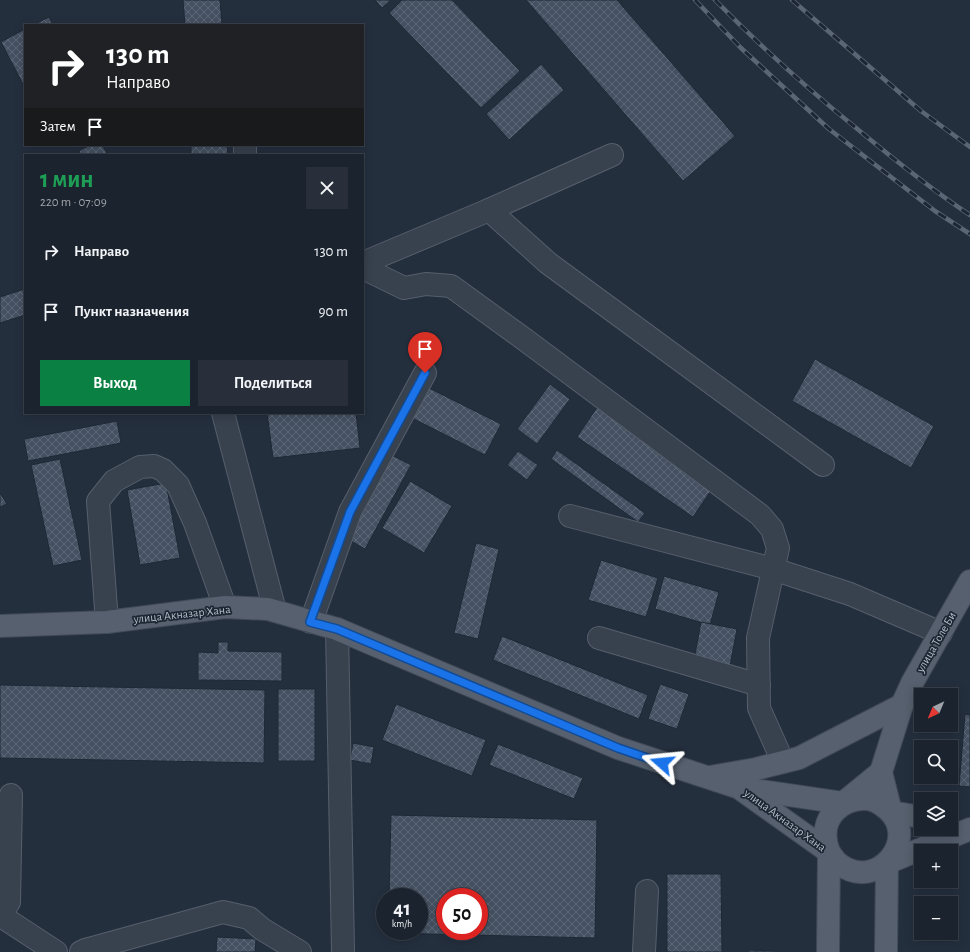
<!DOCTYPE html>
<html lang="ru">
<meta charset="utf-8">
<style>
body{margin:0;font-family:"Alegreya Sans",sans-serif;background:#282f3a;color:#f1f3f6;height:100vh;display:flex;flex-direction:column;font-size:15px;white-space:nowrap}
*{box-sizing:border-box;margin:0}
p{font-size:13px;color:#a0a4aa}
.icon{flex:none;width:22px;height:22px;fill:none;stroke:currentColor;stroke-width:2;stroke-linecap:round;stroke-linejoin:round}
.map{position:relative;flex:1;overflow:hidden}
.panel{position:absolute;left:24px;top:154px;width:340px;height:260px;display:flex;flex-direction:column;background:#1b232e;border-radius:0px;box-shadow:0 2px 10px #0003,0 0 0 1px #39404a}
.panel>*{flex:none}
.banner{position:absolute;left:24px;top:24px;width:340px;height:122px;border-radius:0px;box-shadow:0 2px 10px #0003,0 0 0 1px #39404a;background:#202124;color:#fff;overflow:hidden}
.needle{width:26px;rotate:224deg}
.buttons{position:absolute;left:914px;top:688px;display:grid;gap:8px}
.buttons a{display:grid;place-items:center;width:44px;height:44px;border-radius:0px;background:#1b232e;box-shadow:0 2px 10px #0003,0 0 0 1px #39404a;font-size:20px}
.speed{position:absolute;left:376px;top:888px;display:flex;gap:8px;font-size:20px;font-weight:700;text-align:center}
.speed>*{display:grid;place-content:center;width:52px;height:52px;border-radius:50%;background:#1b232e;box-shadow:0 2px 10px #0003,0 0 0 1px #39404a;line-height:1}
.speed small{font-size:10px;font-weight:400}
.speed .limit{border:6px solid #d22;background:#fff;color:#111}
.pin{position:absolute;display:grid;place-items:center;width:34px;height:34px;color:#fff;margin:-41px -17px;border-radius:50% 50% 50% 0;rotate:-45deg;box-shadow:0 0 4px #0007}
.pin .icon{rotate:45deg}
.me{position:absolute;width:44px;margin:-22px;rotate:288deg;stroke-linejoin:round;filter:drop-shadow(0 0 3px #0008)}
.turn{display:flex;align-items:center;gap:14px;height:84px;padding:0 16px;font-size:18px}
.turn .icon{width:52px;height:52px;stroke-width:2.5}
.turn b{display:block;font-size:28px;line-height:34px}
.then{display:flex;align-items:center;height:38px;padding:0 16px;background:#0003;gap:8px;font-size:15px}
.round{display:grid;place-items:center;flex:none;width:42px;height:42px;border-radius:0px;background:#282f3a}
.overview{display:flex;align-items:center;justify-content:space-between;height:68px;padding:0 16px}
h1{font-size:24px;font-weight:700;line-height:30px;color:#1e9e55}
.button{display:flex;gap:8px;margin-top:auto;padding:8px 16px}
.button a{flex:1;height:46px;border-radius:0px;background:#0b8043;color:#fff;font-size:16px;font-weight:700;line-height:46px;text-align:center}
.button a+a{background:#282f3a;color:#f1f3f6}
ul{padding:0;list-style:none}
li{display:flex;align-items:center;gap:12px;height:60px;padding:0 16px}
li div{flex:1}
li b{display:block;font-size:15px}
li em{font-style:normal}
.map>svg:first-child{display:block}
</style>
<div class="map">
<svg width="970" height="952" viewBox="0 0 970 952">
<defs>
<pattern id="building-cross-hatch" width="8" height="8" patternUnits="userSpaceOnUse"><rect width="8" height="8" fill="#455162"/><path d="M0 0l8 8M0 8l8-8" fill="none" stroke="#5d6877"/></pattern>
</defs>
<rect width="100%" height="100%" fill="#242f3e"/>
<!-- building -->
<g fill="url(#building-cross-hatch)" stroke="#1f2835" fill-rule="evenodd">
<path d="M183,0H220L222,25H185Z"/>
<path d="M375,0H391L382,8Z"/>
<path d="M402,0H452L520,71L481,108L389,13Z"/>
<path d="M526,0H617L735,136L683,181Z"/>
<path d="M49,17L53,25H33Z"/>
<path d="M25,29V88L1,42Z"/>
<path d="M541,64L564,90L509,140L486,114Z"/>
<path d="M90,145H102L108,155H81L79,151Z"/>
<path d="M191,145H227L228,155H191Z"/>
<path d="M25,289V315L0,323V297Z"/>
<path d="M815,359L934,426L911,468L792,401Z"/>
<path d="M550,384L570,399L537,444L517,429Z"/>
<path d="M427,387L501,424L485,455L412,418Z"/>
<path d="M598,406L714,486L693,517L577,437Z"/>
<path d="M267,413H356L360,448L273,458Z"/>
<path d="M117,421L121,443L28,461L24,439Z"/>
<path d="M557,450L645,513L638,522L551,459Z"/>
<path d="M518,451L538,465L527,480L507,465Z"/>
<path d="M388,453L411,465L365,549L342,536Z"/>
<path d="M60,459L82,560L53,566L31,465Z"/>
<path d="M410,481L452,506L424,553L382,528Z"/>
<path d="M166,483L180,558L140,565L127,490Z"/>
<path d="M0,493L7,504L0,507Z"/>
<path d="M476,543L499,549L478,639L454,633Z"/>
<path d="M601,560L658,578L646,617L588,600Z"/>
<path d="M664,576L719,592L710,625L655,609Z"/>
<path d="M701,622L737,629L730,666L694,660Z"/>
<path d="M502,636L648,695L639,719L493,660Z"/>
<path d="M218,642H228V651L282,652V681L198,680V652L218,653Z"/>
<path d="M660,684L689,694L677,729L648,719Z"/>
<path d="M0,685L265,690L264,763L0,758Z"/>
<rect x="278" y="689" width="37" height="72"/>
<path d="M396,704L486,740L472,776L382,740Z"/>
<path d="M965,714L970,715V787L959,786Z"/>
<path d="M353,743L374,747L371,764L350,760Z"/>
<path d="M498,744L583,778L574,799L489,765Z"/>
<path d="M391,815L597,820L595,938L389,933V931H419V897H389ZM445,897H479V931H445Z"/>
<path d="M667,874H721L722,952H667Z"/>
<path d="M217,937L256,939L255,952H216Z"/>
<path d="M748,950L776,951V952H748Z"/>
</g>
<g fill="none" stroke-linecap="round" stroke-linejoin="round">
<defs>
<g id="minor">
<path d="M245,145V155"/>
<path d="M489,210L548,263L823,465"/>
<path d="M363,263L489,210L612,155"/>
<path d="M363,268L404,288L426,284L451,286L524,339L760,515L772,529L778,548L758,638L759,708L783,762"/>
<path d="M223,413L275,611"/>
<path d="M570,516L773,569L850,594L941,633"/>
<path d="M107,622L98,501L114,481L140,467L154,466L163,470L178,485L195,523L225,607"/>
<path d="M311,622L350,512L425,373"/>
<path d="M337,629L343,952"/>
<path d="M599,638L759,685"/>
<path d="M0,916L9,902L11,795"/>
<path d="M1,916L56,952"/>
<path d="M81,952L85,950L223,912L249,918L262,929L300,952"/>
<path d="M644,952L647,891"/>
</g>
<g id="major">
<path d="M0,626L107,622L225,607L268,609L337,629L618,748L740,788L843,803L881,772"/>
<path d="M710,777L756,769L799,758L902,705"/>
<path d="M742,790L829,852C832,856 835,861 839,864C878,893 921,838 887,809C881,804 874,799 866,799C843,798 822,816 826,840C826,844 828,848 829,852L828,952"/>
<path d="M921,817L891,812L881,772L902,705L912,683L970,581"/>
<path d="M886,952L887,863L970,829"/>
</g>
</defs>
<!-- minor casing -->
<use href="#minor" stroke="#565f6c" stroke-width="24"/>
<!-- major casing -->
<use href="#major" stroke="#414a57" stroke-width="24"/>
<!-- minor -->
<use href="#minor" stroke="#38414e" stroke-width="22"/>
<!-- major -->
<use href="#major" stroke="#56606e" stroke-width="22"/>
<defs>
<g id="rail">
<path d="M695,0L741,48L829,129L935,211L970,234"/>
<path d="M715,0C761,47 810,91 861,132C896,161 932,190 970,215"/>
<path d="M792,0L921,111L970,147"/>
</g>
</defs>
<!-- rail casing -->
<use href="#rail" stroke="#5a6575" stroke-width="4.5"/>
<!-- rail -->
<use href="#rail" stroke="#1d2633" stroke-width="3" stroke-dasharray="9" stroke-linecap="butt"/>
</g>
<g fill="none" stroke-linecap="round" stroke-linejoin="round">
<defs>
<path id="route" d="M425,373L350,512L310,622L337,629L618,748L662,763"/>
</defs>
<!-- route casing -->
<use href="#route" stroke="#114b97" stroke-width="10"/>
<!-- route -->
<use href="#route" stroke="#1a73e8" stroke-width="7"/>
</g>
<g text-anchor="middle" stroke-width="3.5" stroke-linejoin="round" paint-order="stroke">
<!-- street labels -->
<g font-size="12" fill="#b4bcc9" stroke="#1d2633">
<text transform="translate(182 614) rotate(-6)" y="4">улица Акназар Хана</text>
<text transform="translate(936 642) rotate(-60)" y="4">улица Толе Би</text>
<text transform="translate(785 820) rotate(36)" y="4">улица Акназар Хана</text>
</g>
</g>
</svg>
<div class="buttons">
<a><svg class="needle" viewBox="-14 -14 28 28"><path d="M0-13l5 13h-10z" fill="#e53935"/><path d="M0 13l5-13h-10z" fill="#a0a4aa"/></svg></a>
<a><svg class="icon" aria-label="search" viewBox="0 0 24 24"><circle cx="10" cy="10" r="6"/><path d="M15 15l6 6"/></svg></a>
<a><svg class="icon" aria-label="layers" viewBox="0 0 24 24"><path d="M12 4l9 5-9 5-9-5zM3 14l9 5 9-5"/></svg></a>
<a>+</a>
<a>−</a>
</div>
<div class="speed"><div>41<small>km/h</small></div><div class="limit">50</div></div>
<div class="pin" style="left:425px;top:373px;background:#d93025"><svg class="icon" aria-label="arrive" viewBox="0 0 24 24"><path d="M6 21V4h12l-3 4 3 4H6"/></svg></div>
<svg class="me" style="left:662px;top:763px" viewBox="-20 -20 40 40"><path d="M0-17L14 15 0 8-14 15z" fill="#1a73e8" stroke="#fff" stroke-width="4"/></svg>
<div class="banner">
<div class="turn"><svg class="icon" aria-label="right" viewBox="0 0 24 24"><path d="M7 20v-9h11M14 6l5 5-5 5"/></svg><div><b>130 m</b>Направо</div></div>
<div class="then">Затем<svg class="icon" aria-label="arrive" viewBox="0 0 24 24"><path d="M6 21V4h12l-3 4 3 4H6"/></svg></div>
</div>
<section class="panel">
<div class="overview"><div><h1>1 мин</h1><p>220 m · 07:09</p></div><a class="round"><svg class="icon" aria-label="close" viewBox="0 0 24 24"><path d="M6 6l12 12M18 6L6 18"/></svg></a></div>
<ul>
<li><svg class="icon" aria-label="right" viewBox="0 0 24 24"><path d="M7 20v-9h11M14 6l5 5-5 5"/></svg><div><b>Направо</b></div><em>130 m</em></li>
<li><svg class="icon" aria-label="arrive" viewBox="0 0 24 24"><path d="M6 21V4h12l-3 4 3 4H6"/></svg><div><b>Пункт назначения</b></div><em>90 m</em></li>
</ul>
<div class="button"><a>Выход</a><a>Поделиться</a></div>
</section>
</div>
